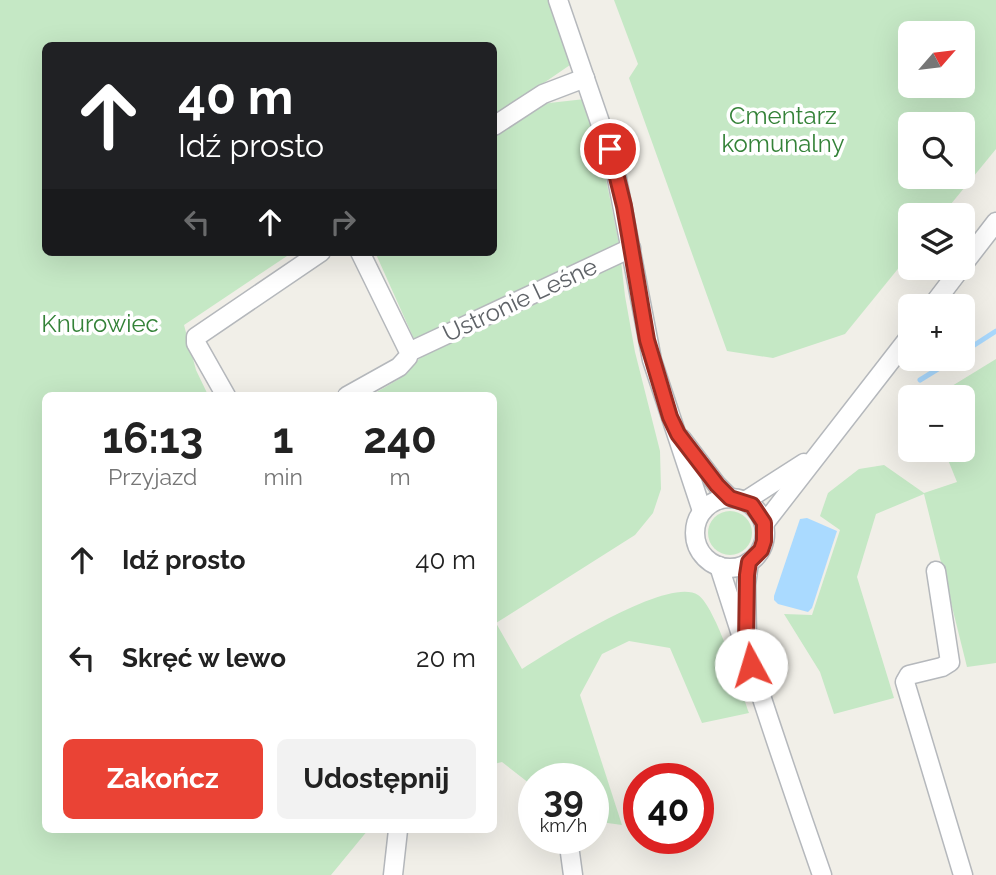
<!DOCTYPE html>
<html lang="pl">
<meta charset="utf-8">
<style>
body{margin:0;font-family:Raleway,sans-serif;background:#f2f2f2;color:#222;height:100vh;display:flex;flex-direction:column;font-size:26px;white-space:nowrap}
*{box-sizing:border-box;margin:0}
p{font-size:23px;color:#767676}
.icon{flex:none;width:38px;height:38px;fill:none;stroke:currentColor;stroke-width:2;stroke-linecap:round;stroke-linejoin:round}
.map{position:relative;flex:1;overflow:hidden}
.details{position:absolute;left:42px;top:392px;width:455px;height:441px;display:flex;flex-direction:column;background:#fff;border-radius:10px;box-shadow:0 7px 28px #0002}
.details>*{flex:none}
.banner{position:absolute;left:42px;top:42px;width:455px;height:214px;border-radius:10px;box-shadow:0 7px 28px #0002;background:#202124;color:#fff;overflow:hidden}
.needle{width:46px;rotate:62deg}
.tools{position:absolute;left:898px;top:21px;display:grid;gap:14px}
.tools a{display:grid;place-items:center;width:77px;height:77px;border-radius:10px;background:#fff;box-shadow:0 7px 28px #0002;font-size:35px}
.speed{position:absolute;left:518px;top:763px;display:flex;gap:14px;font-size:35px;font-weight:700;text-align:center}
.speed>*{display:grid;place-content:center;width:91px;height:91px;border-radius:50%;background:#fff;box-shadow:0 7px 28px #0002;line-height:1}
.speed small{font-size:18px;font-weight:400}
.speed .limit{border:10px solid #d22;background:#fff;color:#111}
.pin{position:absolute;display:grid;place-items:center;width:60px;height:60px;color:#fff;margin:-30px;border:4px solid #fff;border-radius:50%;box-shadow:0 2px 7px #0007}
.me{position:absolute;width:77px;margin:-38px;rotate:354deg;stroke-linejoin:round;filter:drop-shadow(0 0 5px #0008)}
.turn{display:flex;align-items:center;gap:24px;height:147px;padding:0 21px;font-size:32px}
.turn .icon{width:91px;height:91px;stroke-width:2.5}
.turn b{display:block;font-size:49px;line-height:60px}
.lanes{display:flex;align-items:center;height:66px;padding:0 21px;background:#0003;justify-content:center;gap:35px;direction:ltr}
.lanes .off{opacity:.35}
.eta{display:flex;justify-content:space-evenly;align-items:center;height:119px;text-align:center}
.eta b{font-size:42px;font-weight:700;line-height:49px}
.cta{display:flex;gap:14px;margin-top:auto;padding:14px 21px}
.cta a{flex:1;height:80px;border-radius:10px;background:#ea4335;color:#fff;font-size:28px;font-weight:700;line-height:80px;text-align:center}
.cta a+a{background:#f2f2f2;color:#222}
ul{padding:0;list-style:none}
li{display:flex;align-items:center;gap:21px;height:98px;padding:0 21px}
li div{flex:1}
li b{display:block;font-size:26px}
li em{font-style:normal}
.map>svg:first-child{display:block}
</style>
<div class="map">
<svg width="996" height="875" viewBox="0 0 996 875">
<rect width="100%" height="100%" fill="#f1efe8"/>
<!-- green -->
<g fill="#c5e8c5" fill-rule="evenodd">
<path d="M0,0H548L570,65L494,117V46H46V252H293L184,325L196,370L208,395L46,396V830H368L331,875H0Z"/>
<path d="M614,0H996V149L942,215H910V254L845,334L773,358L727,351L629,78L638,64ZM962,33V86H910V33ZM910,124H962V177H910Z"/>
<path d="M585,99L598,139L619,244L414,339L375,252H494V133L540,104Z"/>
<path d="M621,261L625,296L635,352L660,451L661,489L653,513L635,535L496,623L522,669C550,651 669,575 698,595C716,607 741,689 749,713L702,723L670,648L629,641L602,654L580,695L622,825L593,821V779H534V787L502,762L494,764V396H370L399,379L422,356Z"/>
<path d="M996,359V663L967,667L924,494L876,514L857,577L894,698L834,714L820,672L784,614L812,615L840,530L820,516L828,493L859,469L884,465L924,493L957,482L944,450H962V397H934Z"/>
<circle cx="730" cy="533" r="22"/>
</g>
<!-- water -->
<path fill="#aadaff" d="M807,518L837,531L812,608L808,612L778,604L774,600V596L800,519Z"/>
<g fill="none" stroke-linecap="round" stroke-linejoin="round">
<!-- stream -->
<g stroke="#aadaff" stroke-width="5">
<path d="M962,353L996,331"/>
<path d="M920,380L954,359"/>
</g>
<defs>
<g id="minor">
<path d="M558,0L614,163L652,360L702,511"/>
<path d="M494,126L543,94L585,78"/>
<path d="M962,266L996,222"/>
<path d="M932,306L961,268"/>
<path d="M409,352L631,248"/>
<path d="M226,396L196,343V337L321,252"/>
<path d="M347,396L399,367L408,357L409,352L360,252"/>
<path d="M682,439L717,485L730,498"/>
<circle cx="730" cy="533" r="35"/>
<path d="M745,501L804,463"/>
<path d="M764,524L910,336"/>
<path d="M719,566C752,670 786,772 822,875"/>
<path d="M936,571L950,662L942,667L909,675L905,682L963,875"/>
<path d="M747,638L746,585L749,562"/>
<path d="M568,838L573,875"/>
<path d="M393,875L398,830"/>
</g>
</defs>
<!-- minor casing -->
<use href="#minor" stroke="#b5b8bc" stroke-width="21"/>
<!-- minor -->
<use href="#minor" stroke="#fff" stroke-width="18"/>
</g>
<g fill="none" stroke-linecap="round" stroke-linejoin="round">
<defs>
<path id="route" d="M610,149L624,206L647,340L670,417L678,434L717,485L730,498L752,505L764,523V541L761,550L749,562L747,575L746,645L751,665"/>
</defs>
<!-- route casing -->
<use href="#route" stroke="#982c22" stroke-width="18"/>
<!-- route -->
<use href="#route" stroke="#ea4335" stroke-width="12"/>
</g>
<g text-anchor="middle" stroke-width="7" stroke-linejoin="round" paint-order="stroke">
<!-- park labels -->
<g font-size="24" fill="#348238" stroke="#fff">
<text x="783" y="124">Cmentarz<tspan x="783" dy="28">komunalny</tspan></text>
<text x="100" y="332">Knurowiec</text>
</g>
<!-- street labels -->
<g font-size="24" fill="#5f6368" stroke="#fff">
<text transform="translate(520 300) rotate(-25)" y="8">Ustronie Leśne</text>
</g>
</g>
</svg>
<div class="tools">
<a><svg class="needle" viewBox="-14 -14 28 28"><path d="M0-13l5 13h-10z" fill="#e53935"/><path d="M0 13l5-13h-10z" fill="#767676"/></svg></a>
<a><svg class="icon" aria-label="search" viewBox="0 0 24 24"><circle cx="10" cy="10" r="6"/><path d="M15 15l6 6"/></svg></a>
<a><svg class="icon" aria-label="layers" viewBox="0 0 24 24"><path d="M12 4l9 5-9 5-9-5zM3 14l9 5 9-5"/></svg></a>
<a>+</a>
<a>−</a>
</div>
<div class="speed"><div>39<small>km/h</small></div><div class="limit">40</div></div>
<div class="pin" style="left:610px;top:149px;background:#d93025"><svg class="icon" aria-label="arrive" viewBox="0 0 24 24"><path d="M6 21V4h12l-3 4 3 4H6"/></svg></div>
<svg class="me" style="left:751px;top:665px" viewBox="-20 -20 40 40"><circle r="19" fill="#fff"/><path d="M0-13L10 11 0 6-10 11z" fill="#ea4335"/></svg>
<div class="banner">
<div class="turn"><svg class="icon" aria-label="ahead" viewBox="0 0 24 24"><path d="M12 20V5M6 11l6-6 6 6"/></svg><div><b>40 m</b>Idź prosto</div></div>
<div class="lanes"><svg class="icon off" aria-label="left" viewBox="0 0 24 24"><path d="M17 20v-9H6M10 6l-5 5 5 5"/></svg><svg class="icon" aria-label="ahead" viewBox="0 0 24 24"><path d="M12 20V5M6 11l6-6 6 6"/></svg><svg class="icon off" aria-label="right" viewBox="0 0 24 24"><path d="M7 20v-9h11M14 6l5 5-5 5"/></svg></div>
</div>
<section class="details">
<div class="eta">
<div><b>16:13</b><p>Przyjazd</p></div>
<div><b>1</b><p>min</p></div>
<div><b>240</b><p>m</p></div>
</div>
<ul>
<li><svg class="icon" aria-label="ahead" viewBox="0 0 24 24"><path d="M12 20V5M6 11l6-6 6 6"/></svg><div><b>Idź prosto</b></div><em>40 m</em></li>
<li><svg class="icon" aria-label="left" viewBox="0 0 24 24"><path d="M17 20v-9H6M10 6l-5 5 5 5"/></svg><div><b>Skręć w lewo</b></div><em>20 m</em></li>
</ul>
<div class="cta"><a>Zakończ</a><a>Udostępnij</a></div>
</section>
</div>
